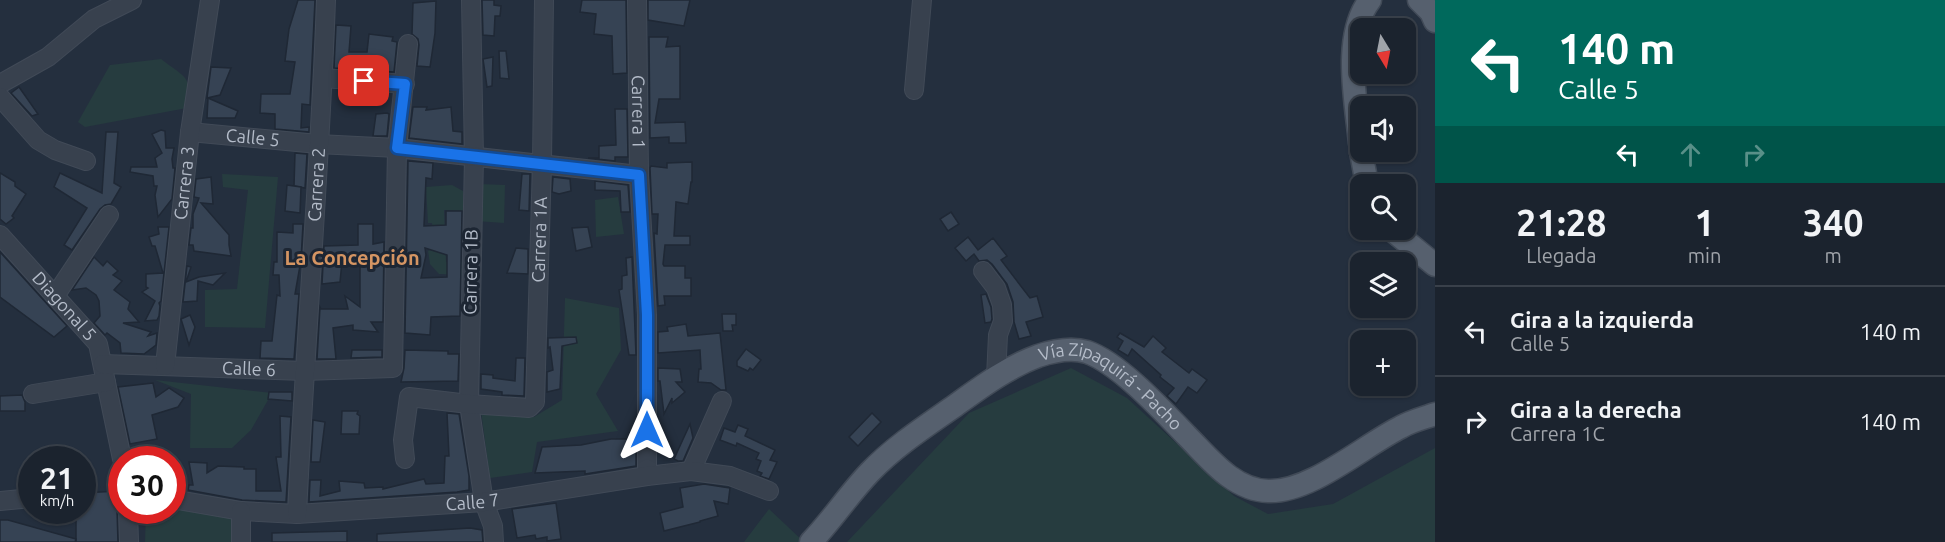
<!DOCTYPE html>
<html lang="es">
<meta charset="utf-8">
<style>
body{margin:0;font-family:Ubuntu,sans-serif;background:#282f3a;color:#f1f3f6;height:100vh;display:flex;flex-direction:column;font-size:22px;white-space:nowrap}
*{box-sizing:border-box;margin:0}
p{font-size:20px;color:#a0a4aa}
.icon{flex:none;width:33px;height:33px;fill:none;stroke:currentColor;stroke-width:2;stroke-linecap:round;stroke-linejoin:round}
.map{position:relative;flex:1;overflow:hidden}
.side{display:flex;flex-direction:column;background:#1b232e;width:510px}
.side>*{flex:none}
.top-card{background:#00695c;color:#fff;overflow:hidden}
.needle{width:39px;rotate:170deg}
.tools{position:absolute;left:1350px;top:18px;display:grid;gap:12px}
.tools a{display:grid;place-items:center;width:66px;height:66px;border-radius:12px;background:#1b232e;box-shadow:0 2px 4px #0004,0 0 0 2px #39404a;font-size:30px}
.speed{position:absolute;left:18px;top:446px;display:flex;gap:12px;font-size:30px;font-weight:700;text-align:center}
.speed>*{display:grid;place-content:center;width:78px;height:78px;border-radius:50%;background:#1b232e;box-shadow:0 2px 4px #0004,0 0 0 2px #39404a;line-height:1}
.speed small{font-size:15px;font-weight:400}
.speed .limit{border:9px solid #d22;background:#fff;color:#111}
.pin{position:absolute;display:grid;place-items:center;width:51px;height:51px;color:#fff;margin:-26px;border-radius:12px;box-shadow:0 3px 9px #0006}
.me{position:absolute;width:66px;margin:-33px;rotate:0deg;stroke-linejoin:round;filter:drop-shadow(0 0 4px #0008)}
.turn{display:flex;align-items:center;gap:21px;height:126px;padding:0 24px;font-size:27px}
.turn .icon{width:78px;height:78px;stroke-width:2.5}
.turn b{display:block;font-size:42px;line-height:51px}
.lanes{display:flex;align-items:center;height:57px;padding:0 24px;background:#0003;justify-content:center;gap:30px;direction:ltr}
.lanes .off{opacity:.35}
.eta{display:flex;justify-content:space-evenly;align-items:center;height:102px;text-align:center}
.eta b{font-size:36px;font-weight:700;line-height:42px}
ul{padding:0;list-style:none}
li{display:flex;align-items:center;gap:18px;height:90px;padding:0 24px;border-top:2px solid #39404a}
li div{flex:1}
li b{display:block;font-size:22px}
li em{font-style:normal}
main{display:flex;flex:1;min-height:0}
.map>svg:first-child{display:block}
</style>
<main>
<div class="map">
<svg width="1435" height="542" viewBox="0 0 1435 542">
<rect width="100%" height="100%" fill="#242f3e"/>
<!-- green -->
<g fill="#263c3f">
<path d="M161,59C185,78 193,75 187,108L85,127L78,122L110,65Z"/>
<path d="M222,174L278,177L265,328L205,327V290L237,289L248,190L223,187Z"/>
<path d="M479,184L505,185L504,223L476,221Z"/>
<path d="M452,185L463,191L464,211L444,210L446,262H466L465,275L439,274L430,264L428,251L433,248L432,223H428L426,187Z"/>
<path d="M618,197L624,234L596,237L595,200Z"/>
<path d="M565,298L619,308L621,350L596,394L618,431L537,442L532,472L490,478L481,411L534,417L562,400Z"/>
<path d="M1071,368L1127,398L1234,496L1268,514L1333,504L1435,448V542H847L969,413Z"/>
<path d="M155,380L272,393L251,430L232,448H190L191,394Z"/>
<path d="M173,509L237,518L236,542H145L146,510Z"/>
<path d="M769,509L804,542H744Z"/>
</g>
<!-- building -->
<g fill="#364354" stroke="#1f2835" stroke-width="1.5" fill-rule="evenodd">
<path d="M298,0H315L310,105L302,104L301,128L309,127V132L275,129V114L260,113L261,94H290L295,62L285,61L289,29Z"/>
<path d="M482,0H494V5L501,6L500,16H495L494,36L483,35Z"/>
<path d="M582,0H626L627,73L613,74L612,36L594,34L596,14L580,12Z"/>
<path d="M648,0H690L684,26L648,20Z"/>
<path d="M436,1L435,33L430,67L417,66L419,45L418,39L412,34L413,3Z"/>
<path d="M336,25L351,26L349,52H367L369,34L393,37L392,41L397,42L394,72L334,68Z"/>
<path d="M649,37H668L666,47L680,46V99H659L655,123L685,122L686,143H669V137L650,138Z"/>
<path d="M499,51H506L509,79L500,78Z"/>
<path d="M493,57L492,86L487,87L483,59Z"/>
<path d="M211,67L231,68L220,95L207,98Z"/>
<path d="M19,87L38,114L32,116L11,93Z"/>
<path d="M208,98L238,111L235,118H207Z"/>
<path d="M413,107H427L426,110L451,107L453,131L462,132V144L409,138Z"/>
<path d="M615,109H627L628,157H615V161L588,158H599V146L616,145Z"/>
<path d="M387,113L389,114L387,136H373L376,114Z"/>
<path d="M161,130L165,131L166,148H174L172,159L173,168H175L172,199L158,217L155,195L157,186H154L153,176L130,172L131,167H157L155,158L162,153L152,134Z"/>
<path d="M106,132H118L114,183L121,187L111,204L105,205L100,209L72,250L64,245L87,208L54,187L60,173L102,193Z"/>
<path d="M295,153L307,154L305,188L294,186Z"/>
<path d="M408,161L433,163L432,179L426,178L424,226L446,225V211H462L460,316L431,317L430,335L405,333ZM425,248L447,255V277L421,278L426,255Z"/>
<path d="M692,162V182H691L688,204L676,202L674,236H690V245H665L663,264L664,266H685V278H691V296H664L665,305L658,306L654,233L657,234L658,214H652L650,168L651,166L667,168V163Z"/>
<path d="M0,173L15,182V186L26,194L12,216L14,218L6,224L0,219Z"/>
<path d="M522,174H530L529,211L519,210Z"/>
<path d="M211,177L213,204L201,203L229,235V245L231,256L194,251L193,245H189L191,228H193V214L199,198L194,197L196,179Z"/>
<path d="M553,177L570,179L571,191L559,194L552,192Z"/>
<path d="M595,181L628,185L630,212H621L620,191L595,190Z"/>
<path d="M287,185L301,187L300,213L285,211Z"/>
<path d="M951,212L959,224L948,231L940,219Z"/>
<path d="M293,224H303L301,260L295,294H299L294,359L260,358L261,341H272L277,295L280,296L279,275H273L274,262H277V232L293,233Z"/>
<path d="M358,224H373V244L384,242L383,322H371L378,332L353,330V325L333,328L336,359H317L320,307L321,309H348L345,296L360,307V262H342L340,282L322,284L324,246L358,245Z"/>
<path d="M158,227H169L161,301L159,303L160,306L159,316L157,320L145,321L155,301L142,292L148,288L146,287V274L163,273L155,246H152L149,237L159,234Z"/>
<path d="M588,227L592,247L576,251L572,228Z"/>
<path d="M968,237L978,250L993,238L1007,256L1001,260L1030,298L1037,296L1043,317L1026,322L1031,336L1019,339L1014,322L1013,302L1007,284L992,264L987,260L979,261L974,254L966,261L955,248Z"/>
<path d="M516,248L528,249V274L507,273Z"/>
<path d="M0,252L67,326L54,337L0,297Z"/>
<path d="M94,257L103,266L107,261L118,271L113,275L122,281L114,290L130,302L128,309L139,322L123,323L151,332L148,336L157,333L156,345L144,354L121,353L120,343L107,333L105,335L94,323L100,316L99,301L96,295L86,288L72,290Z"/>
<path d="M632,257L636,355H629L619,290L622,289V276L627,275L626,258Z"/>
<path d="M187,266L191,267L186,282L199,277L225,273L213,285L198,281L197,301L183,302Z"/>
<path d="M986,294L991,307L992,319L991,322L985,323L981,295Z"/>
<path d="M722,314H736V325H732L733,331H723Z"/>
<path d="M190,315L195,327L189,345L181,319Z"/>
<path d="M686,324L688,336L720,333L726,390H721L711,383L698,382L699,369H701L700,350L658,353V332L668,331L667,327Z"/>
<path d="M1120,333L1144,347L1153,336L1166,348L1162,352L1189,373L1192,369L1207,380L1197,393L1188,387L1176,404L1167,396L1174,388L1160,377L1161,375L1132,349L1128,356L1118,350L1123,341L1117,337Z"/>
<path d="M576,337L577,343L562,346L560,389L547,392V372L553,370L550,347L548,348V338Z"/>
<path d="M746,349L761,360L753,370L750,368L748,371L737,366V361Z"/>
<path d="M352,350H382V357L351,358Z"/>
<path d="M405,350L448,351V354H459L458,381L401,382L404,368Z"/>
<path d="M516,358H525L524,396L502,395V392L481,389V374L493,375V378L515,381Z"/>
<path d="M658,368L680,369L682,382H676L685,392L672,403V398L664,414L660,381H658Z"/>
<path d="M153,383L156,397L169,388L184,398L178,407L152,415L157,439L130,444L118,387Z"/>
<path d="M269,392H292V401L268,399Z"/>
<path d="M22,395L25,402V411H0V396Z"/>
<path d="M342,411H358L357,414L360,416L359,434H341Z"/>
<path d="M447,413L459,414L469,476V490L457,492L309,502L310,480H321L320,496L340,491L339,481L364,483L365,488L383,487V489L424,479L426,484L444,483L445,456H449Z"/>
<path d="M872,413L881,422L858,446L849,437Z"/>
<path d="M280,416L291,417L286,502L242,500L188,490L189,485H193L189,462L207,463V473L218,466L244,467V469H256V491H281L276,457H281Z"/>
<path d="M313,420L325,422L320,462H311Z"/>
<path d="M690,424L693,438L683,461H678L674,459Z"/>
<path d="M738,425L748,429L745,436L775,450L770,460L777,462L769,479L760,476L762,473L757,471L761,461L756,459L759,453L737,443L736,446L720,440L724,428L735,432Z"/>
<path d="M611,439H636V466L585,474V471L535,473L542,447L581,445Z"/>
<path d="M704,484L730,488L728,504L714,501L718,516L700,521V522L664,531L660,513L683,507L680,488Z"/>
<path d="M118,491L119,504L117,510L118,542H76V510H82V493Z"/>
<path d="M556,503L561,539L547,541V537L536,539L535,535L517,538L512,509Z"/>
<path d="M0,520H8L76,539L75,542H0Z"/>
<path d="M470,528L482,530L483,542H377V534Z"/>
<path d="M347,531V542H272V533Z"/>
</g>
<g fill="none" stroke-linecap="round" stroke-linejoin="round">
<defs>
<g id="minor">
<path d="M471,0L474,157L469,404L484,502L493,526L494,542"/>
<path id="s1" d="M637,0L639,175L647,315V476"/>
<path d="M323,78L405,84"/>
<path d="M0,84L48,57L94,19L132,0"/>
<path d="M914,90L922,0"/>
<path d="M0,97L38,140L55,150L86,161"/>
<path id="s2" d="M190,132L318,144L397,148L639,175"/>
<path id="s3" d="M0,235L98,344L122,459"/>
<path d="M983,271L996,288L1002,305L1003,321L998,335L996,377"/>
<path d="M55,296L109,215"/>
<path id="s4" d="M103,364L304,371L393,368L397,148L408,44"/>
<path id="s5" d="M165,366L190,132L210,0"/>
<path d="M33,394L106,382"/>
<path id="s6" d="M405,459L403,440L409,397L469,404L529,408L535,402L542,164L544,0"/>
<path d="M691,471L722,401"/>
<path id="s7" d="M172,499L241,511L297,514L484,502L647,476L691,471L730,476L769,491"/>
<path d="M0,501L32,498"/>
<path d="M128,510L129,542"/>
<path id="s8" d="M297,514C305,343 320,172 326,0"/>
<path d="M241,542V511"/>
</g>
<g id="major">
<path d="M1419,0L1431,12L1435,21"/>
<path d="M1360,143C1356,101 1342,36 1370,0"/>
<path d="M1361,152L1367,184"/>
<path d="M1392,230L1435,265"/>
<path id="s9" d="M811,542C832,520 849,494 870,472C895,446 926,426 956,405C981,387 1008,367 1038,356C1053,351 1070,347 1087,352C1119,363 1163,411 1187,436C1209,458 1233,490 1268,491C1310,493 1363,446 1401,427C1411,421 1424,418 1435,414"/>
</g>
</defs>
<!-- minor casing -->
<use href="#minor" stroke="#414a57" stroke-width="20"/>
<!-- major casing -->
<use href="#major" stroke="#414a57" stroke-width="25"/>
<!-- minor -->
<use href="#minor" stroke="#38414e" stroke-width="18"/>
<!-- major -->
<use href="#major" stroke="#56606e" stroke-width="22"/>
</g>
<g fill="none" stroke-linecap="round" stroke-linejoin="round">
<defs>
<path id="route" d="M364,81L405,84L397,148L639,175L647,315V430"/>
</defs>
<!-- route casing -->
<use href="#route" stroke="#114b97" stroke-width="15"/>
<!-- route -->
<use href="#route" stroke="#1a73e8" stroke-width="10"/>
</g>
<g text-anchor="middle" stroke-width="6" stroke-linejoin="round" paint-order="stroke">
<!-- street labels -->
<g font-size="18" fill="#b4bcc9" stroke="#1d2633">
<text dy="6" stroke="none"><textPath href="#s1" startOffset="112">Carrera 1</textPath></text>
<text dy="6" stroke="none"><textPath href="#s2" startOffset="63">Calle 5</textPath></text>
<text dy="6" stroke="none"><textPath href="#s5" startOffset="184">Carrera 3</textPath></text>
<text dy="6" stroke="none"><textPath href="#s8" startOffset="330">Carrera 2</textPath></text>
<text dy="6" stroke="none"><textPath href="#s6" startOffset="354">Carrera 1A</textPath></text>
<text transform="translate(471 272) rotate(-89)" y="6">Carrera 1B</text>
<text dy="6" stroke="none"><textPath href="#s3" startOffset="96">Diagonal 5</textPath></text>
<text dy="6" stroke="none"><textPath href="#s4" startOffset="146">Calle 6</textPath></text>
<text dy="6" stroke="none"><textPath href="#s9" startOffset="382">Vía Zipaquirá - Pacho</textPath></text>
<text dy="6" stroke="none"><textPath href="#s7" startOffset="302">Calle 7</textPath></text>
</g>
<!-- neighbourhood labels -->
<g font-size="20" font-weight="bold" fill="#d59563" stroke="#1d2633">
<text x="352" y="265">La Concepción</text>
</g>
</g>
</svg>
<div class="tools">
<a><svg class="needle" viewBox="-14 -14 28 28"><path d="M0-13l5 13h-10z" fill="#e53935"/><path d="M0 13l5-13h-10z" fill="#a0a4aa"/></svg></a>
<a><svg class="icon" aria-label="sound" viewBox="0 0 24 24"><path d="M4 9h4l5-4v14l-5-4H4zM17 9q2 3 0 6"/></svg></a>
<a><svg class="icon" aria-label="search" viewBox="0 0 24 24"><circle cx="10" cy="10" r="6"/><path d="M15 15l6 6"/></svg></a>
<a><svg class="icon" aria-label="layers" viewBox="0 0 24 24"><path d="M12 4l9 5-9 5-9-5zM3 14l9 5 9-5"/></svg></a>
<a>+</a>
</div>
<div class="speed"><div>21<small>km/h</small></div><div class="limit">30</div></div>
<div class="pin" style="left:364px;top:81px;background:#d93025"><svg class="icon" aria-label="arrive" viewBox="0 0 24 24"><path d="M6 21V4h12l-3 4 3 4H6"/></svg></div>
<svg class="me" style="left:647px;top:430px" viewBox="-20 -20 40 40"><path d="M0-17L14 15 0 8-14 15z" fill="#1a73e8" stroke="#fff" stroke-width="4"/></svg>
</div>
<section class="side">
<div class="top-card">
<div class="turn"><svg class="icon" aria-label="left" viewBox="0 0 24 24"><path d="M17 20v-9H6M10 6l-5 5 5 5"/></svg><div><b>140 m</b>Calle 5</div></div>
<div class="lanes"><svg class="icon" aria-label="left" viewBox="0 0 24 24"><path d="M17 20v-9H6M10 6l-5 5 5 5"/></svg><svg class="icon off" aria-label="ahead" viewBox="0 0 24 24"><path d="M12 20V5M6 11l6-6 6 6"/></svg><svg class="icon off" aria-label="right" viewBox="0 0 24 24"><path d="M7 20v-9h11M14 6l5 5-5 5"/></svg></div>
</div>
<div class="eta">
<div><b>21:28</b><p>Llegada</p></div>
<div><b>1</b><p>min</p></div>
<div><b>340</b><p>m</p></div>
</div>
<ul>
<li><svg class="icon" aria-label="left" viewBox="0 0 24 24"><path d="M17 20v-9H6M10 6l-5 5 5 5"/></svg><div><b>Gira a la izquierda</b><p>Calle 5</p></div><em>140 m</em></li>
<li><svg class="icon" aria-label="right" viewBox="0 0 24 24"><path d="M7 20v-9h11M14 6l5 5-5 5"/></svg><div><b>Gira a la derecha</b><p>Carrera 1C</p></div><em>140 m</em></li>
</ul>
</section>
</main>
